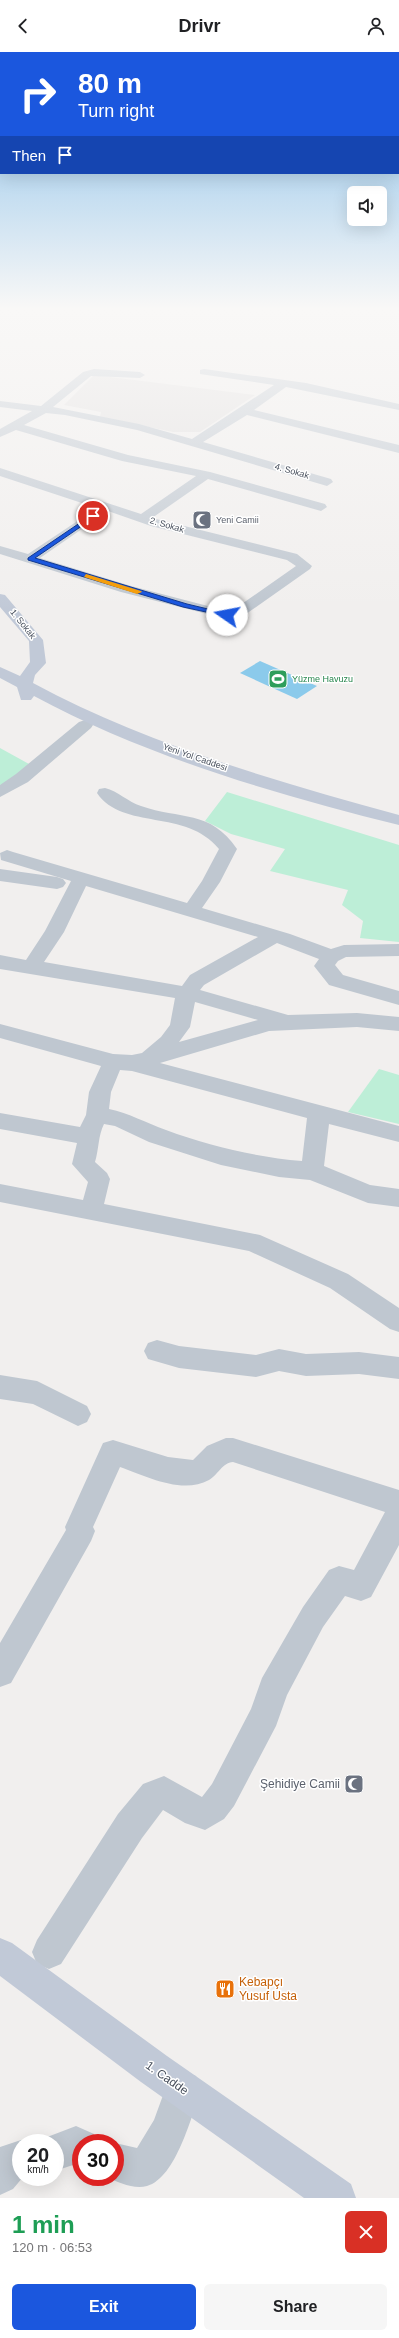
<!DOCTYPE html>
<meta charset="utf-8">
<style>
body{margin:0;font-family:Arial,sans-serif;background:#f6f6f6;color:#202124;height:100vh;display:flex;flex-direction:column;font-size:15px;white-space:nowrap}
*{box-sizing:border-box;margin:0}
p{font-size:13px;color:#757577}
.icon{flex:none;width:22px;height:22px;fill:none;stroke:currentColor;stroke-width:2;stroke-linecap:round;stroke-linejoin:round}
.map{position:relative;height:2146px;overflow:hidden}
.side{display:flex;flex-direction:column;background:#fff;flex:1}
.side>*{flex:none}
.hud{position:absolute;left:0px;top:0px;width:399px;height:122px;box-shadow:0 4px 16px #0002;background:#1b57de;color:#fff;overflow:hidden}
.fabs{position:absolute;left:347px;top:134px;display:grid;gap:8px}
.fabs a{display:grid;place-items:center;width:40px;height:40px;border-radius:6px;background:#fff;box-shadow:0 4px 16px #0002;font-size:20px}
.speed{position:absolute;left:12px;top:2082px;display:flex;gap:8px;font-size:20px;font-weight:700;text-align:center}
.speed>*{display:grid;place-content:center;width:52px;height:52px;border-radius:50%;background:#fff;box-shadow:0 4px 16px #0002;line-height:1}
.speed small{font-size:10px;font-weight:400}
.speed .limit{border:6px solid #d22;background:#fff;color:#111}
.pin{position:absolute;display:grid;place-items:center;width:34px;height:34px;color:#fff;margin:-17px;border:2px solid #fff;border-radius:50%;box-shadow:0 1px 4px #0007}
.me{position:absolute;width:44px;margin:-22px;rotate:282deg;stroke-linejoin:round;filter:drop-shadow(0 0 3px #0008)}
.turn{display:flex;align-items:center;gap:14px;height:84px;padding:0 12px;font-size:18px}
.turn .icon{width:52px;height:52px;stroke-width:2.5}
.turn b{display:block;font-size:28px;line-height:34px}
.then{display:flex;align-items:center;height:38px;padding:0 12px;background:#0003;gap:8px;font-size:15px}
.round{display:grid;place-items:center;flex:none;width:42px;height:42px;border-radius:6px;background:#f6f6f6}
.headline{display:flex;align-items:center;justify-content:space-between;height:68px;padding:0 12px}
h1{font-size:24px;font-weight:800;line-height:30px;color:#1e9e55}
.action{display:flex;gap:8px;margin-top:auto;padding:8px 12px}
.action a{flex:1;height:46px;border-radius:6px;background:#1b57de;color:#fff;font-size:16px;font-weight:800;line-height:46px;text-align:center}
.action a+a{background:#f6f6f6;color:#202124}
header{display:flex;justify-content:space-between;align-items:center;height:52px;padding:0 12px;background:#fff;font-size:18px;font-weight:800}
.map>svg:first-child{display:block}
</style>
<header><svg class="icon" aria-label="back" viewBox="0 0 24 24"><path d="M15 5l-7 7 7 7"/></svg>Drivr<svg class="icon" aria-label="person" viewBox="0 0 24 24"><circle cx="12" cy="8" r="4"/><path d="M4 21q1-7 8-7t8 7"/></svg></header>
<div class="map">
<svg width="399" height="2146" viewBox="0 0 399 2146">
<rect width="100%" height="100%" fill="#f1efee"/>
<!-- education -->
<path fill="#e2e0e0" d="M94,323L255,343L200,380H173L100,365L101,360L64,353Z"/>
<!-- green -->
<g fill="#bdeed7">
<path d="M0,696L29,712L5,732L0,733Z"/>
<path d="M227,740L399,793V890L360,886L363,869L342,853L348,838L270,819L285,797L231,782L205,769Z"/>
<path d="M379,1017L399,1023V1072L348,1060Z"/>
</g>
<!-- water -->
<path fill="#8bcaeb" d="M260,609L317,634L297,647L240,621Z"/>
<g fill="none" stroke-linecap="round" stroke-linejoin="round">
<!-- street -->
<g fill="#bfc7d0" fill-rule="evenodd">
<path d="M94,317L140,320L145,323L140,326L91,324L53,355L139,372L192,387L274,333L200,322V318L204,317L306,331L399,352V358L286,335L254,358L399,393V401L247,363L203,390L331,427L333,430L327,434L137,378L65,363L46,361L24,373L128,403L210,420L325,452L327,455L321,459L208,427L152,466L297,502L312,514L310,517L246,562L227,567L121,540L0,502V494L28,502L97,456L0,424V416L141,462L196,424L122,409L16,378L0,385V377L32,359L0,355V349L41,354L83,320ZM108,459L151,474L287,508L296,514L236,556L227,559L131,534L40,506Z"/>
<path d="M85,668L91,670L93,673L91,676L28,730L0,745V733L16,722L79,670Z"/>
<path d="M105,736C118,739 128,750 141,754C180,768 210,757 237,797L220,830L202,856L290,882L331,897L344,893L399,892V904L346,905L338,909L335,913L343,923L399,939V953L329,933L314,914L319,907L277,891L204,933L200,938L288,963L357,961L399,965V979L357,975L269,979L160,1011L399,1074V1090L329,1072L324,1114L370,1133L399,1137V1155L368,1151L310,1128L279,1125L221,1113L149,1090L115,1074L104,1072C98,1084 99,1097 95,1110L107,1121L110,1127L104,1152L260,1183L348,1222L399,1256V1280L390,1277L330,1236L249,1199L0,1150V1132L83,1148L88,1130L72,1112L77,1091L0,1077V1061L80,1075L86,1063L89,1040L101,1014L0,986V972L113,1002L132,1003L142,1001L161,985L170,973L175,946L0,917V903L26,908L45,879L71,829L1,808L0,801L7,798L13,800L187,851L202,829L219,797C186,756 123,779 97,741L99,737ZM86,834L258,885L190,923L182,934L44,910L64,880ZM195,950L258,968L179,990L190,975ZM120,1018L132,1019L307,1066L302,1109C256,1105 209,1094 166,1078C146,1071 129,1061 109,1057L111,1040Z"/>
<path d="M0,817L57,825L63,827L66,831L63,835L57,837L0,829Z"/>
<path d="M157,1288L179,1294L256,1303L279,1297L306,1302L359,1300L399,1305V1327L359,1322L306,1324L279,1319L256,1325L179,1316L148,1307L144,1299L148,1291Z"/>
<path d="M0,1323L37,1329L87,1354L91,1362L87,1370L78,1374L33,1352L0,1347Z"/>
<path d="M226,1386H233L399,1438V1493L371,1545L361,1549L345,1544L323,1575L287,1643L276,1674L234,1754L224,1767L205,1778L185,1771L163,1758L142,1786L61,1912L49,1917L37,1912L32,1900L37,1888L118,1762L143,1732L164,1724L202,1745L212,1732L251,1657L262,1626L303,1555L329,1518L339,1514L354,1518L385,1460L233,1410C222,1411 218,1423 209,1428C182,1443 146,1424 120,1415L93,1475L95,1479L91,1489L11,1631L0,1635V1591L66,1478L65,1475L103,1391L113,1388L168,1405L193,1408L207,1394Z"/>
<path d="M183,2019L196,2024L201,2037C192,2063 176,2126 147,2134C134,2138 118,2130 106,2125H115V2091L137,2096L154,2068L170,2024Z"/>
<path d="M76,2074L94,2082L98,2091H81V2114L76,2112L55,2119V2091H40L42,2087Z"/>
<path d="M21,2088L28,2091H21V2125H23L13,2137L0,2143V2095Z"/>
</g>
<!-- secondary -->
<g fill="#c1c9d7" fill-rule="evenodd">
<path d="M0,542L5,543L43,588L46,611L35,623L33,631C148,693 273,728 399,763V773C275,742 147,705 34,644L31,648H21L17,635L0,626V615L20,624L30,610L29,589L0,555Z"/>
<path d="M0,1886L12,1891L167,2004L351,2132L356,2146H304L141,2030L0,1924Z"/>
</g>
</g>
<!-- sky -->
<linearGradient id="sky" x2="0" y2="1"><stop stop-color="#83bde9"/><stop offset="0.46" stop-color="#f9f8f7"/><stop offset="1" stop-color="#f9f8f7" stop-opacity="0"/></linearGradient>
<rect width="399" height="558" fill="url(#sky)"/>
<!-- route -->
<path fill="#1b57de" stroke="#123990" d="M93,462L95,465L35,506L187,552L229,562V565L183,555L28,508V506Z"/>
<!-- slow -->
<path fill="#f59e0b" d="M86,522L141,539L142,540L137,542L84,525Z"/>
<!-- icons -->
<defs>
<symbol id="mosque-square" viewBox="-11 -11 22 22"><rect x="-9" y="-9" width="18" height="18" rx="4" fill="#6b7280" stroke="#fff"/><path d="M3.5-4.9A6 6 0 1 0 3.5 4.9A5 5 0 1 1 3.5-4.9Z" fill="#fff"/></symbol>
<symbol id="stadium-square" viewBox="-11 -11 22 22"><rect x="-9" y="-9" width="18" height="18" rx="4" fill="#2e9e5b" stroke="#fff"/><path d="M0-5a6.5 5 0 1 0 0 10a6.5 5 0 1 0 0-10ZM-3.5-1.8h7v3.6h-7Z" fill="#fff"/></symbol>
<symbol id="restaurant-square" viewBox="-11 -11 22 22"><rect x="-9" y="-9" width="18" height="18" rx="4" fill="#e8710a" stroke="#fff"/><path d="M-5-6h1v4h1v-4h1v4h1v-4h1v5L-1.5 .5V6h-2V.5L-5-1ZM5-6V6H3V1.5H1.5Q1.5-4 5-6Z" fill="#fff"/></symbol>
</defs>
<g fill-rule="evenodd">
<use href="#mosque-square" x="191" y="457" width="22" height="22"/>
<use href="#stadium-square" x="267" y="616" width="22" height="22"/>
<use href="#mosque-square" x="343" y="1721" width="22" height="22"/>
<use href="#restaurant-square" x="214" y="1926" width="22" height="22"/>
</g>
<g text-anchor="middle" stroke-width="3" stroke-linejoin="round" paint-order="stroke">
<!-- far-street labels -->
<g font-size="9" fill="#474f5c" stroke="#fff">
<text transform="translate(292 419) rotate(16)" y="3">4. Sokak</text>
<text transform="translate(167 473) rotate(16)" y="3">2. Sokak</text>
<text transform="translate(23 572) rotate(51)" y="3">1. Sokak</text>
<text transform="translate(195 705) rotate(19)" y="3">Yeni Yol Caddesi</text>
</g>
<!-- far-worship labels -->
<g font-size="9" fill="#5b616d" stroke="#fff" text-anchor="start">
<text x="216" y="471">Yeni Camii</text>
</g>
<!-- far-leisure labels -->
<g font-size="9" fill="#27864d" stroke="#fff" text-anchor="start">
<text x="292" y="630">Yüzme Havuzu</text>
</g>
<!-- near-worship labels -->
<g font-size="12" fill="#5b616d" stroke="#fff" text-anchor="end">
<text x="340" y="1736">Şehidiye Camii</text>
</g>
<!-- near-food labels -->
<g font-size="12" fill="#c56008" stroke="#fff" text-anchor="start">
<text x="239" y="1934">Kebapçı<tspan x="239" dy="14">Yusuf Usta</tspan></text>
</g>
<!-- near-street labels -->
<g font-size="12" fill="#474f5c" stroke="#fff">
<text transform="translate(167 2026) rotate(35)" y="4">1. Cadde</text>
</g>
</g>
</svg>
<div class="fabs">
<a><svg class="icon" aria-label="sound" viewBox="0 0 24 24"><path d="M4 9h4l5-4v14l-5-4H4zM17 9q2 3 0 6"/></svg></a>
</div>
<div class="speed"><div>20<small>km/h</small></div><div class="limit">30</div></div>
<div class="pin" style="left:93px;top:464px;background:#d93025"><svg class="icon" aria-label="arrive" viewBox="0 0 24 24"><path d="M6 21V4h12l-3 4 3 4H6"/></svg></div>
<svg class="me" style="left:227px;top:563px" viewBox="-20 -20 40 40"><circle r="19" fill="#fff"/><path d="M0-13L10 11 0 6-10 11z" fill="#1b57de"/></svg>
<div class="hud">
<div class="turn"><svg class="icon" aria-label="right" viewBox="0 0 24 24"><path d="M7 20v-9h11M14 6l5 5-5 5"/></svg><div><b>80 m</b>Turn right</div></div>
<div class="then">Then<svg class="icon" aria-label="arrive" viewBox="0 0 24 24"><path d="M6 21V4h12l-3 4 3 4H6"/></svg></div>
</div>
</div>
<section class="side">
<div class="headline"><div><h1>1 min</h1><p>120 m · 06:53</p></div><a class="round" style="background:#d93025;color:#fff"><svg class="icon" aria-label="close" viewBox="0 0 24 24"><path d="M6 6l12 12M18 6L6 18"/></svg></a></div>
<div class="action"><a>Exit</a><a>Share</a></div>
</section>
